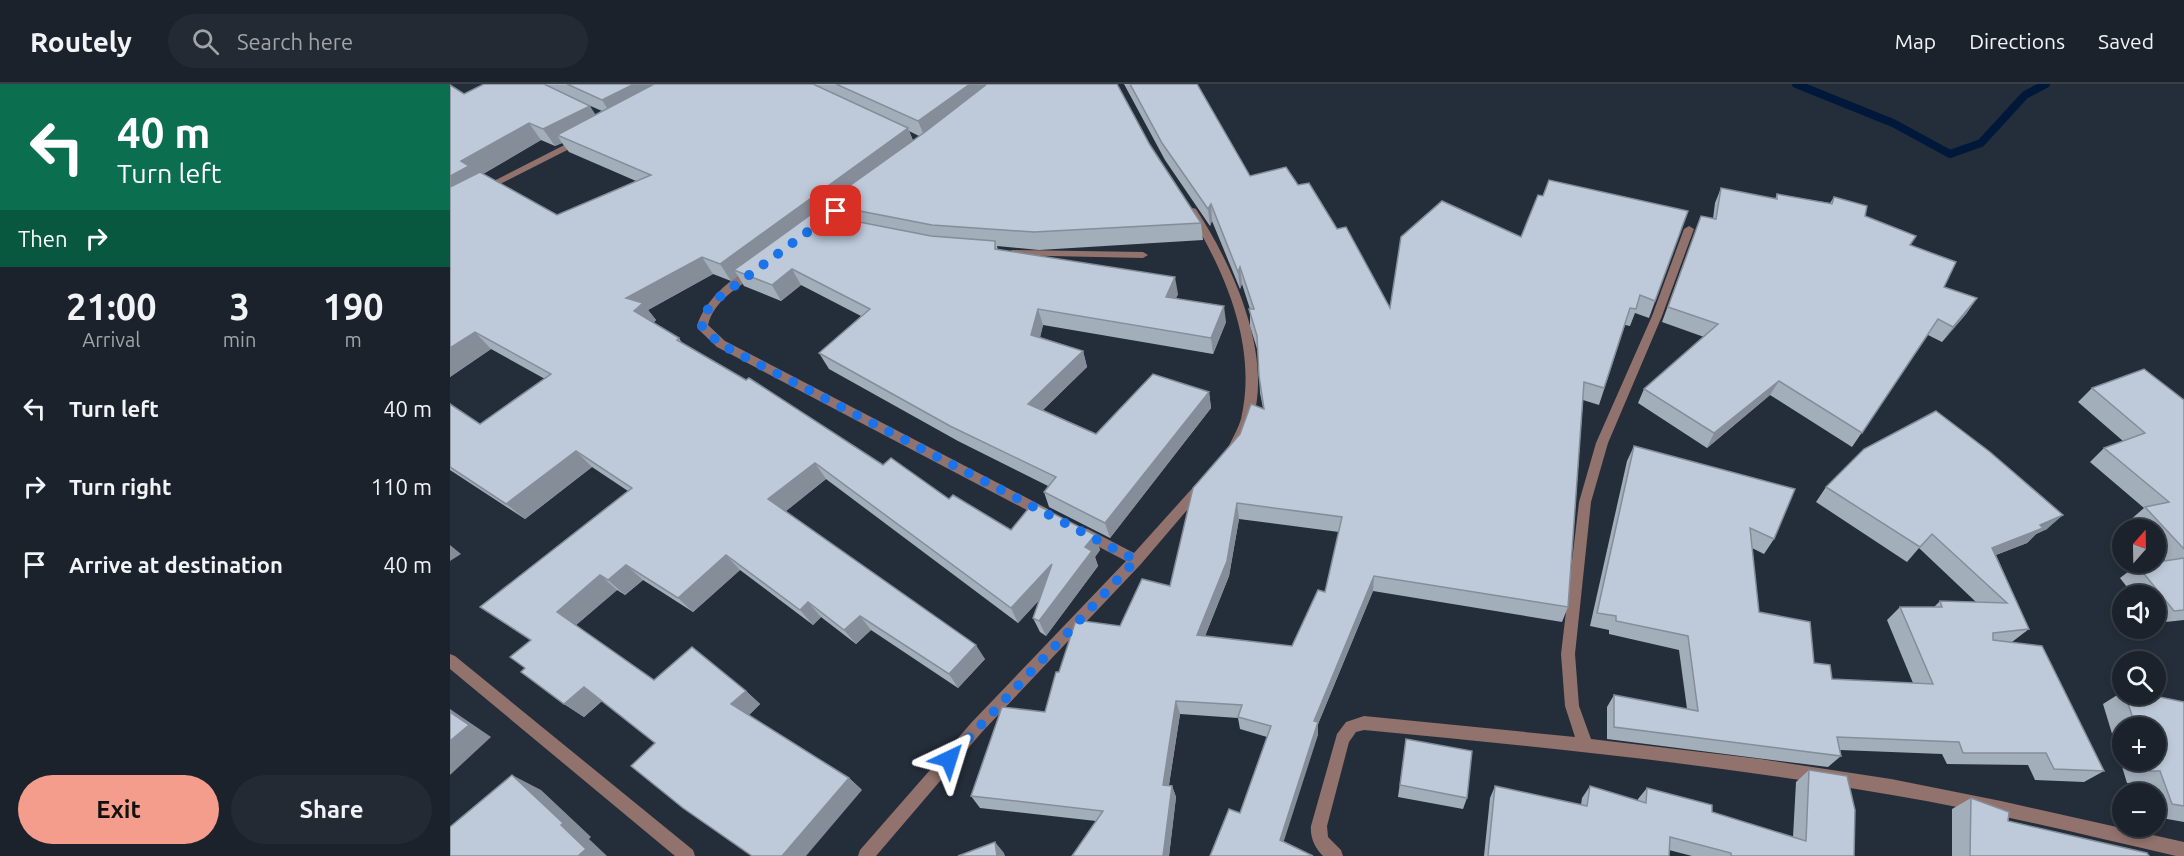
<!DOCTYPE html>
<meta charset="utf-8">
<style>
body{margin:0;font-family:Ubuntu,sans-serif;background:#242a34;color:#f1f3f6;height:100vh;display:flex;flex-direction:column;font-size:22px;white-space:nowrap}
*{box-sizing:border-box;margin:0}
p{font-size:20px;color:#a0a4a9}
.icon{flex:none;width:33px;height:33px;fill:none;stroke:currentColor;stroke-width:2;stroke-linecap:round;stroke-linejoin:round}
.map{position:relative;flex:1;overflow:hidden}
.details{display:flex;flex-direction:column;background:#1b222c;width:450px}
.details>*{flex:none}
.hud{background:#0b6e4f;color:#fff;overflow:hidden}
.needle{width:39px;rotate:20deg}
.tools{position:absolute;left:1662px;top:435px;display:grid;gap:12px}
.tools a{display:grid;place-items:center;width:54px;height:54px;border-radius:50%;background:#1b222c;box-shadow:0 3px 9px #0003,0 0 0 2px #393f48;font-size:30px}
.pin{position:absolute;display:grid;place-items:center;width:51px;height:51px;color:#fff;margin:-26px;border-radius:12px;box-shadow:0 3px 9px #0006}
.me{position:absolute;width:66px;margin:-33px;rotate:41deg;stroke-linejoin:round;filter:drop-shadow(0 0 4px #0008)}
.turn{display:flex;align-items:center;gap:21px;height:126px;padding:0 18px;font-size:27px}
.turn .icon{width:78px;height:78px;stroke-width:2.5}
.turn b{display:block;font-size:42px;line-height:51px}
.then{display:flex;align-items:center;height:57px;padding:0 18px;background:#0003;gap:12px;font-size:22px}
.eta{display:flex;justify-content:space-evenly;align-items:center;height:102px;text-align:center}
.eta b{font-size:36px;font-weight:700;line-height:42px}
.cta{display:flex;gap:12px;margin-top:auto;padding:12px 18px}
.cta a{flex:1;height:69px;border-radius:36px;background:#f49d8d;color:#111;font-size:24px;font-weight:700;line-height:69px;text-align:center}
.cta a+a{background:#242a34;color:#f1f3f6}
ul{padding:0;list-style:none}
li{display:flex;align-items:center;gap:18px;height:78px;padding:0 18px}
li div{flex:1}
li b{display:block;font-size:22px}
li em{font-style:normal}
header{display:flex;align-items:center;gap:36px;box-sizing:border-box;height:84px;padding:0 30px;background:#1b222c;border-bottom:2px solid #393f48}
header strong{font-size:28px}
nav{display:flex;gap:33px;margin-inline-start:auto;font-size:21px}
.search{width:420px;height:54px;background:#242a34;display:flex;align-items:center;gap:15px;box-sizing:border-box;padding:0 21px;border-radius:33px;color:#a0a4a9;font-size:22px}
main{display:flex;flex:1;min-height:0}
.map>svg:first-child{display:block}
</style>
<header>
<strong>Routely</strong>
<div class="search"><svg class="icon" aria-label="search" viewBox="0 0 24 24"><circle cx="10" cy="10" r="6"/><path d="M15 15l6 6"/></svg>Search here</div>
<nav><a>Map</a><a>Directions</a><a>Saved</a></nav>
</header>
<main>
<section class="details">
<div class="hud">
<div class="turn"><svg class="icon" aria-label="left" viewBox="0 0 24 24"><path d="M17 20v-9H6M10 6l-5 5 5 5"/></svg><div><b>40 m</b>Turn left</div></div>
<div class="then">Then<svg class="icon" aria-label="right" viewBox="0 0 24 24"><path d="M7 20v-9h11M14 6l5 5-5 5"/></svg></div>
</div>
<div class="eta">
<div><b>21:00</b><p>Arrival</p></div>
<div><b>3</b><p>min</p></div>
<div><b>190</b><p>m</p></div>
</div>
<ul>
<li><svg class="icon" aria-label="left" viewBox="0 0 24 24"><path d="M17 20v-9H6M10 6l-5 5 5 5"/></svg><div><b>Turn left</b></div><em>40 m</em></li>
<li><svg class="icon" aria-label="right" viewBox="0 0 24 24"><path d="M7 20v-9h11M14 6l5 5-5 5"/></svg><div><b>Turn right</b></div><em>110 m</em></li>
<li><svg class="icon" aria-label="arrive" viewBox="0 0 24 24"><path d="M6 21V4h12l-3 4 3 4H6"/></svg><div><b>Arrive at destination</b></div><em>40 m</em></li>
</ul>
<div class="cta"><a>Exit</a><a>Share</a></div>
</section>
<div class="map">
<svg width="1734" height="772" viewBox="0 0 1734 772">
<rect width="100%" height="100%" fill="#242e3a"/>
<g fill="none" stroke-linecap="round" stroke-linejoin="round">
<!-- stream -->
<path stroke="#001839" stroke-width="8" d="M1346,0L1443,39L1500,70L1531,59L1575,11L1596,0"/>
<!-- minor -->
<g fill="#92726c" fill-rule="evenodd">
<path d="M130,53L133,54V58L36,107L33,108L28,105Z"/>
<path d="M743,124L746,125C782,180 824,271 802,338C798,348 793,358 788,367L784,369L778,364C782,355 788,345 791,335C808,262 775,188 738,127Z"/>
<path d="M1239,142L1244,145L1212,232L1158,359L1141,418L1125,570L1129,622L1141,655L1310,675L1441,695L1551,717L1734,758V772H1726C1631,750 1537,727 1442,711C1267,680 1090,663 914,646L906,648L899,658L877,742L878,753L891,766L893,772H873C865,764 860,754 861,742L887,650L896,638L914,632L1125,653L1115,622L1111,570L1129,418L1146,359L1202,232L1234,145Z"/>
<path d="M562,166L693,168L698,171L693,174L559,171L557,169Z"/>
<path d="M304,184L309,187L308,189C288,204 264,216 258,241L275,257L598,425L600,429L598,433H590L267,263L248,245L247,242C254,218 280,193 304,184Z"/>
<path d="M751,397L755,399L757,402L755,405L691,480L532,648L426,772H408L410,766L522,638L676,477L630,453L628,449L630,445L634,444L638,445L684,469L747,399Z"/>
<path d="M0,570L5,572L243,766L245,772H225L0,585Z"/>
</g>
</g>
<!-- wall -->
<g fill="#a3aebb" fill-rule="evenodd">
<path d="M34,0H667L700,61L751,139L753,156L589,166L547,162L548,166L728,210L726,214L776,238L763,270L593,241L590,253L633,267L637,283L593,326L646,350L759,308L761,324L660,454L599,423L594,408L598,402L508,357L379,285L369,269L411,232L351,201L331,217L294,202L288,192L281,197L263,190L198,226L206,236L203,239L229,254L232,259L433,381L561,446L645,451L650,466L645,473L648,482L596,552L590,548L583,534L590,515L568,539L376,395L336,427L535,575L508,604L421,546L406,560L371,533L363,541L290,486L243,528L193,496L175,511L167,506L126,541L204,596L296,607L310,620L299,631L399,694L412,706L205,659L152,617L134,633L114,620L75,584L80,556L30,523L178,407L142,383L75,435L0,386V320L30,340L95,295L41,265L0,293V1L14,10ZM136,20L152,27L145,31ZM459,47L469,52L463,57ZM91,56L105,62L112,59L119,68L186,97L107,131L33,90ZM377,126L380,133L371,131Z"/>
<path d="M674,0H747L800,92L848,101L887,145L940,224L1071,153L1093,112L1238,127L1199,234L1185,229L1180,242L1175,241L1149,321L1133,316L1118,523L1112,538L923,507L868,640V651L760,772L790,729L817,653L790,645L788,634L730,630L719,701L722,702L726,713L719,772H622L646,737L530,724L521,712L595,628L609,588L670,542L720,502L813,324L810,309L808,268L800,242V225L792,200L790,205L762,137L760,142L715,76ZM789,435L889,448L875,508L842,562L755,552L779,492Z"/>
<path d="M1271,104L1325,115L1327,110L1380,119L1384,113L1415,132L1466,152L1460,161L1494,203L1527,214L1516,230L1492,258L1478,251L1402,363L1320,311L1257,364L1188,319L1194,305L1254,253L1212,238L1251,132L1263,135L1265,119Z"/>
<path d="M1642,304L1734,316V536L1706,539V512H1684L1670,494L1687,481L1716,477L1706,466V446H1687L1679,437L1694,424L1640,378L1654,364L1673,357L1628,318Z"/>
<path d="M1184,362L1324,455L1314,470L1302,464L1309,528L1382,595L1463,599L1437,536L1450,523H1484L1490,517L1526,518L1469,464L1457,478L1366,418L1376,403L1597,445L1586,450L1577,459L1546,471L1579,545L1562,558H1560L1654,687L1634,698L1585,696L1578,681L1497,680L1492,670L1390,666L1391,672L1378,683L1157,655V623L1164,611L1237,625L1229,566L1159,550V546L1140,542L1177,377Z"/>
<path d="M1672,608V610H1695L1734,618V738L1706,733V710H1690L1687,699H1677L1653,620ZM1672,644H1706V676H1672Z"/>
<path d="M956,655L1017,714L1013,725L948,713Z"/>
<path d="M1359,686L1404,772H1242L1219,766V772H1034L1040,714L1045,702L1131,721L1132,714L1140,702L1188,717V715L1197,704L1262,728L1343,753L1346,698Z"/>
<path d="M1521,714L1558,737L1699,772H1502V725Z"/>
</g>
<!-- shaded-wall -->
<g fill="#858d99">
<path d="M184,0H227L163,33L152,16Z"/>
<path d="M520,0H548L475,54L468,37Z"/>
<path d="M140,22L151,39L107,51L112,59L105,62L93,45Z"/>
<path d="M79,39L91,56L28,93L0,117V92L11,77Z"/>
<path d="M458,44L465,61L374,120L377,126L291,189L284,186L288,192L281,197L270,180Z"/>
<path d="M761,120L762,137L760,142L758,125Z"/>
<path d="M252,173L263,190L198,226L206,236L197,244L184,227L176,214Z"/>
<path d="M790,183L792,200L790,205L788,188Z"/>
<path d="M342,185L351,201L331,217L322,201Z"/>
<path d="M725,193L728,210L719,229L716,213Z"/>
<path d="M1527,214L1516,230L1492,258L1503,243Z"/>
<path d="M774,222L776,238L763,270L761,254Z"/>
<path d="M588,225L593,241L587,267L581,251Z"/>
<path d="M25,248L41,265L0,293V264Z"/>
<path d="M633,267L637,283L583,335L578,320Z"/>
<path d="M1329,297L1320,311L1257,364L1264,349Z"/>
<path d="M759,308L761,324L660,454L655,439Z"/>
<path d="M126,367L142,383L75,435L56,420Z"/>
<path d="M365,379L376,395L331,431L318,415Z"/>
<path d="M787,419L789,435L779,492L750,565L747,551Z"/>
<path d="M1613,431L1597,445L1586,450L1577,459L1527,478L1542,464Z"/>
<path d="M645,451L650,466L645,473L648,482L596,552L589,537L635,463Z"/>
<path d="M0,461L11,470L0,477Z"/>
<path d="M276,471L290,486L243,528L228,514Z"/>
<path d="M602,480L609,495L568,539L561,524Z"/>
<path d="M176,481L193,496L175,511L158,496Z"/>
<path d="M150,491L167,506L125,542L107,528Z"/>
<path d="M924,492L923,507L868,640V651L831,766L830,756L864,637Z"/>
<path d="M358,518L371,533L363,541L350,526Z"/>
<path d="M410,532L421,546L406,560L394,546Z"/>
<path d="M526,561L535,575L508,604L499,590Z"/>
<path d="M134,603L153,616L134,633L114,620Z"/>
<path d="M296,607L310,620L297,633L281,620Z"/>
<path d="M726,617L730,630L717,713L713,701Z"/>
<path d="M0,625L41,653L0,691Z"/>
<path d="M62,691L91,706L141,753L139,755L157,772H128L111,741Z"/>
<path d="M399,694L412,706L356,772H332Z"/>
<path d="M722,702L726,713L719,772H713Z"/>
<path d="M545,758L554,769L555,772H547Z"/>
</g>
<!-- building -->
<g fill="#becada" stroke="#858d99" stroke-width="1.5" fill-rule="evenodd">
<path d="M34,0H94L140,22L93,45L79,39L11,77L19,82L0,92V1L14,10Z"/>
<path d="M117,0H184L152,16Z"/>
<path d="M204,0H363L458,44L270,180L252,173L176,214L193,219L184,227L229,254L227,256L296,296L299,294L433,381L441,374L499,415L503,411L561,446L583,419L645,451L635,463L642,467L589,537L583,534L602,480L561,524L365,379L318,415L526,561L499,590L410,532L394,546L358,518L350,526L276,471L228,514L176,481L158,496L150,491L107,528L204,596L242,563L296,607L281,620L399,694L332,772H302L233,724L181,682L205,659L134,603L114,620L71,588L75,584L60,573L81,556L30,523L182,404L126,367L56,420L0,383V320L30,340L101,290L25,248L0,264V103L30,88L107,131L201,91L107,51Z"/>
<path d="M386,0H520L468,37Z"/>
<path d="M537,0H667L700,61L751,139L584,148L482,141L374,120L475,48Z"/>
<path d="M680,0H747L800,92L836,83L848,101L859,99L887,145L896,143L940,224L951,153L992,117L1071,153L1088,111L1093,112L1099,96L1238,127L1205,217L1190,211L1186,225L1180,224L1154,304L1134,298L1118,523L924,492L864,637L868,638L830,756L863,772H760L779,725L790,729L821,642L788,633L792,621L726,617L713,701L722,702L713,772H622L653,727L521,712L552,623L595,628L606,588H609L626,536L670,542L692,495L720,502L743,404L790,350L801,320L814,325L809,292L807,252L799,225H804L790,183L788,188L761,120L758,125L712,59ZM787,419L892,433L875,508L868,506L842,562L747,551L777,477Z"/>
<path d="M1271,104L1327,115V110L1382,120L1384,113L1417,122L1415,132L1466,152L1460,161L1506,178L1494,203L1527,214L1503,243L1488,235L1412,349L1329,297L1264,349L1194,305L1268,240L1218,223L1251,132L1266,135Z"/>
<path d="M363,129L481,152L545,157V165L725,193L716,213L774,222L761,254L588,225L581,251L633,267L578,320L646,350L703,290L759,308L655,439L594,408L606,393L500,342L369,269L420,225L342,185L322,201L284,186Z"/>
<path d="M1694,285L1734,316V465L1695,423L1719,418L1654,364L1695,349L1642,304Z"/>
<path d="M1486,327L1540,368L1613,431L1590,441L1593,444L1542,464L1579,545L1543,549V556L1592,562L1654,687L1604,685L1596,669H1513L1509,658L1387,653L1391,672L1164,643V611L1248,627L1238,552L1166,537V532L1147,529L1184,362L1345,405L1324,455L1300,444L1309,528L1360,538L1364,579L1380,581L1382,595L1483,600L1450,523H1492L1490,517L1557,519L1482,450L1470,463L1376,403L1414,365Z"/>
<path d="M1734,474V526L1724,527L1687,481Z"/>
<path d="M1675,610H1695L1734,618V722L1722,720L1710,687H1700L1697,676H1706V644H1686Z"/>
<path d="M0,628L19,641L0,657Z"/>
<path d="M956,655L1022,667L1017,714L950,701Z"/>
<path d="M1359,686L1397,692L1405,726L1404,772H1281V769L1220,753L1219,772H1038L1045,702L1137,722L1140,702L1196,719L1197,704L1262,721V728L1356,757Z"/>
<path d="M62,691L113,739L111,741L136,765L128,772H0V743Z"/>
<path d="M1521,714L1559,728L1558,737L1697,769L1699,772H1520Z"/>
<path d="M545,758L547,772H508Z"/>
</g>
<g fill="none" stroke-linecap="round" stroke-linejoin="round">
<!-- route -->
<path stroke="#1a73e8" stroke-width="10" stroke-dasharray="0 18" d="M386,127L268,214L254,230L252,242L270,260L686,476L499,675"/>
</g>
</svg>
<div class="tools">
<a><svg class="needle" viewBox="-14 -14 28 28"><path d="M0-13l5 13h-10z" fill="#e53935"/><path d="M0 13l5-13h-10z" fill="#a0a4a9"/></svg></a>
<a><svg class="icon" aria-label="sound" viewBox="0 0 24 24"><path d="M4 9h4l5-4v14l-5-4H4zM17 9q2 3 0 6"/></svg></a>
<a><svg class="icon" aria-label="search" viewBox="0 0 24 24"><circle cx="10" cy="10" r="6"/><path d="M15 15l6 6"/></svg></a>
<a>+</a>
<a>−</a>
</div>
<div class="pin" style="left:386px;top:127px;background:#d93025"><svg class="icon" aria-label="arrive" viewBox="0 0 24 24"><path d="M6 21V4h12l-3 4 3 4H6"/></svg></div>
<svg class="me" style="left:499px;top:675px" viewBox="-20 -20 40 40"><path d="M0-17L14 15 0 8-14 15z" fill="#1a73e8" stroke="#fff" stroke-width="4"/></svg>
</div>
</main>
